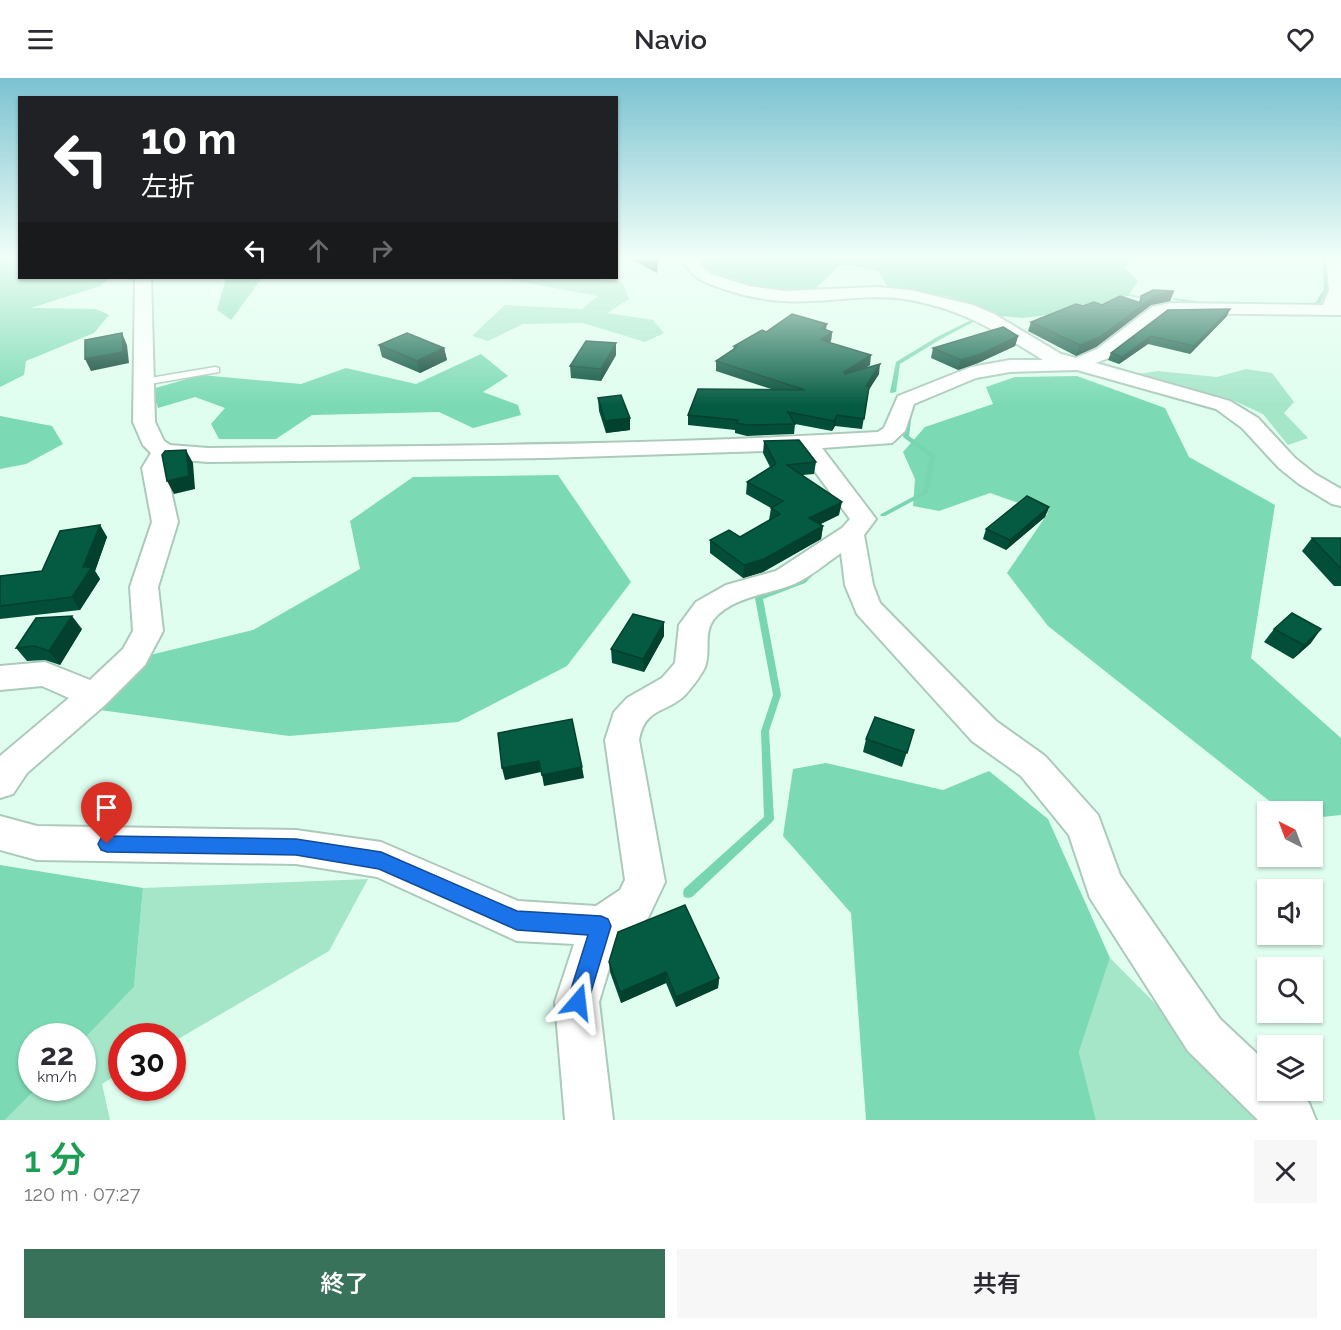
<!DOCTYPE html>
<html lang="ja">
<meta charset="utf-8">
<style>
body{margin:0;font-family:Raleway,"Noto Sans JP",sans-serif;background:#f7f7f7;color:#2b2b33;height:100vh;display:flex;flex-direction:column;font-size:22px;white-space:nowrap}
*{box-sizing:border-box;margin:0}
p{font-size:20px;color:#7c7c81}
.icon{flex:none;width:33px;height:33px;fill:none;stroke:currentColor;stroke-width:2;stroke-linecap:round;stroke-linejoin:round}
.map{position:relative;height:1042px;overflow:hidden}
.drawer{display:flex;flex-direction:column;background:#fff;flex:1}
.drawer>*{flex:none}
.banner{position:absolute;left:18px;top:18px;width:600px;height:183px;border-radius:0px;box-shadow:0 2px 4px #0004;background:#202124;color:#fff;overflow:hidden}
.needle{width:39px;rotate:318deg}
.fabs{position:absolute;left:1257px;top:723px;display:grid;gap:12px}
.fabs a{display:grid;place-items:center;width:66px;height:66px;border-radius:0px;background:#fff;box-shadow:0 2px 4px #0004;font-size:30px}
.speed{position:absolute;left:18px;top:945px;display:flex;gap:12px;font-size:30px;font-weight:700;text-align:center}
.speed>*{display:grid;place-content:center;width:78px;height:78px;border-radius:50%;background:#fff;box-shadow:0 2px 4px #0004;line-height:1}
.speed small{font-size:15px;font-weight:400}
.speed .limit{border:9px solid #d22;background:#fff;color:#111}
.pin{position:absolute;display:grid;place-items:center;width:51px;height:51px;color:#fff;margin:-62px -26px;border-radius:50% 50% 50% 0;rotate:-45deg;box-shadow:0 0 6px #0007}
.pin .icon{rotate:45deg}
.me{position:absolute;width:66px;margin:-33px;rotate:17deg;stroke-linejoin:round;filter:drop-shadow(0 0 4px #0008)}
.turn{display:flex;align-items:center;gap:21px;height:126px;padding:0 24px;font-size:27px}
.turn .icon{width:78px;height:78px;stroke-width:2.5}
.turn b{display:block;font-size:42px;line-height:51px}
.lanes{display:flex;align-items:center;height:57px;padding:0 24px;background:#0003;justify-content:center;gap:30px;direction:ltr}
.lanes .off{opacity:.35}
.round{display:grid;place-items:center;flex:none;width:63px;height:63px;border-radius:0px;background:#f7f7f7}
.summary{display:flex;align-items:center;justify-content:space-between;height:102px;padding:0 24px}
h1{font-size:36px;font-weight:600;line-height:45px;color:#1e9e55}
.button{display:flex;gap:12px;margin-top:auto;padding:12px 24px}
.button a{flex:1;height:69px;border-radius:0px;background:#38725a;color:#fff;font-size:24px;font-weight:600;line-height:69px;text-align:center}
.button a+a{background:#f7f7f7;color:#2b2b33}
header{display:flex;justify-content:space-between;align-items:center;height:78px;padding:0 24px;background:#fff;font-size:27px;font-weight:600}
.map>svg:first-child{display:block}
</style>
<header><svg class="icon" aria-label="menu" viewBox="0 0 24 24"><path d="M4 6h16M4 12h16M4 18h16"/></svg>Navio<svg class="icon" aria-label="heart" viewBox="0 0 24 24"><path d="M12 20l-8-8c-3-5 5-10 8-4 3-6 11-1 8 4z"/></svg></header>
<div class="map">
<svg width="1341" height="1042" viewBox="0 0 1341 1042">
<rect width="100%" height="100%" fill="#dffeef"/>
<!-- green -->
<g fill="#a5e6c9">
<path d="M509,200H586L622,204L629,221L607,235L653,242L664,255L645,264L583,245L523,246L488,263L472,258L505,227L582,231L598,218L511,202Z"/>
<path d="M1246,291L1272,295L1294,324L1284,335L1308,360L1288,367L1263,336L1228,320L1131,297L1158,293L1217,299Z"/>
<path d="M368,801L329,873L173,964L172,958H122L121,994L102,1006L110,1042H5L37,1010H82L83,962L134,909L143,810Z"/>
<path d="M1110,880L1271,1042H1096L1079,974Z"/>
</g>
<!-- forest -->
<g fill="#7bdab3">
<path d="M0,181H19L20,200H110L100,208L31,230L96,231L109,237L94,255L26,283L24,297L0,309Z"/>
<path d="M702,181H1131L1125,190L1138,203L1128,218L1082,233L1023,240L1000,238L947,218L889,211L878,193L840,187L810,216C772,213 734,211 702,188Z"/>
<path d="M226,200H262L231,242L217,232Z"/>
<path d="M481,276L508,298L483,314L518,327L521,337L473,350L439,334L312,337L276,361H219L211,346L225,330L195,319L158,330L152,311L201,297L301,306L346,290L416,306Z"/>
<path d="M1077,298L1165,330L1189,379L1275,427L1251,580L1341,660V737L1313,740L1312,734L1282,733L1048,548L1007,495L1048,435L990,415L939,433L913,428L915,401L903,374L925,349L993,326L986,309L1015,299Z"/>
<path d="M0,338L52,348L63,366L26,386L0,391Z"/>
<path d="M558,397L631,504L567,588L458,644L289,658L100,632L146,578L253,552L360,491L350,443L413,399Z"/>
<path d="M826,685L943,712L989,693L1048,741L1110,880L1079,974L1096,1042H866L851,835L783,758L793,691Z"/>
<path d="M0,787L143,810L134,909L83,962L82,958H32V1010H37L5,1042H0Z"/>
</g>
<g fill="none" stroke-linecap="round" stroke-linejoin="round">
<!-- stream -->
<g fill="#77d6af" fill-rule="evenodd">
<path d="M1323,181H1327L1328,211L1320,226L1303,230V228L1316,224L1324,211Z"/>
<path d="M1114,213L1153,221L1151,222L1114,215L1075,229L997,239L995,238L997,237L1074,227Z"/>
<path d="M1173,220L1221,226L1223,227L1221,228L1175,222L1173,221Z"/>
<path d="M973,241L977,242L941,261L900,286L896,314L891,315L890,314L896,284L937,259Z"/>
<path d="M909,333L912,335L909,358L936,378L928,415L885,438H881L880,437L881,436L922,414L930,379L903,359L906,335Z"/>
<path d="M809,492H812L816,494L805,505L763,521L781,617L769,653L774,741L772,744L692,819L688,820L684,819L683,815L684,811L764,739L761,653L773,617L755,520L756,518L799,501Z"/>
</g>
<defs>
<path id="service" d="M215,289L219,290V294L144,307L139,304L144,301Z"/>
<path id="minor" d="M682,181H698L702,188L711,196L749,208L784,213L877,209L910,212L973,227L994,236L1061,276L1076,280L1097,271L1152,229L1170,225L1323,227L1329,212L1326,181H1341V237L1170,235L1164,237L1111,279L1096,285L1230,323L1258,340L1295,380L1315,396L1341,411V428L1332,426L1299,406L1279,390L1242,350L1216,331L1077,292L1010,294L976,300L914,326L905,353L892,365L822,370L876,441L864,457L873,507L880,525L996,643L1045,678L1098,737L1120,797L1220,941L1268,986V1012H1296L1309,1025L1316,1042H1258L1188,973L1090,820L1069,757L1021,698L972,663L857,536L845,507L841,475C826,485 811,499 794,506C770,516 732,519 714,541C703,555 711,573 705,589C701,598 692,609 686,616C667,636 645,628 639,662L665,804L648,840L618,861L599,924L613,1042H565L555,924L574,866L517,863L377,799L296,786L37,782L0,772V738L37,748L296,752L381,764L518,823L596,828L620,812L625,802L605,662L614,634L627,620L662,600L675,585L679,547L696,524L726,507L776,493L842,450L850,441L799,372L546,380L208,384L171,381L166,390L178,444L158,509L163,553L145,587L105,627L27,695L13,716L0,720V678L69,620L42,608L0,612V588L45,584L90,602L123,571L133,553L130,509L152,444L142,390L151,375L143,367L133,344L135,200H151L155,344L164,363L170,367L208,370C432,368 655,367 878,354L884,350L898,318L971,289L1010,282H1043C996,253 966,233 911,222C868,214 826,226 783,223C762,222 741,217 721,210C703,204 691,199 682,181Z"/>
</defs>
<!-- service casing -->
<use href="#service" stroke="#accabc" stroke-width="3"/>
<!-- minor casing -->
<use href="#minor" stroke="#accabc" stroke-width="4"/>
<!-- service -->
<use href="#service" fill="#fff" fill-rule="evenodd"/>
<!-- minor -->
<use href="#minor" fill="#fff" fill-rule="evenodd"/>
</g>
<!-- wall -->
<g fill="#034e38">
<path d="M630,181H658L657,195Z"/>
<path d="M1174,213L1170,223L1151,227L1096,269L1076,278L1028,253L1031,244L1083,228L1139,224L1141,218Z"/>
<path d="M1168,232L1227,238L1190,276L1148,266L1119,286L1108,282L1111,275Z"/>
<path d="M827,246L826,252L832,254L831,263L829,265L870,287L864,291L879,296L869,311L862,351L835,348L832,353L795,346L794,356L747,358L735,355V352L688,347V337L771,311L716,293V283L733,271L734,268L766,254Z"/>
<path d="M1018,258L1015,268L978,285L958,292L931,280L933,270Z"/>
<path d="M379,267L444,270L447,282L420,295L382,279Z"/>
<path d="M616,277L601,303L571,300L570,288Z"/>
<path d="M598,320L630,340V352L606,355L599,333Z"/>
<path d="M764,363L816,384L814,396L803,397L839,437L820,446L823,448L821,461L763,494L743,500L710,475V462L740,459L769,442L771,430L746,416L747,404L770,389L763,375Z"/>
<path d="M1049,429L1045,439L1006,472L983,461L986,451Z"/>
<path d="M100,447L107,459L95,493L100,501L80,532L0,541V498L42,493Z"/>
<path d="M1312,460H1341V508H1334L1302,473Z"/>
<path d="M82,551L60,587L45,582L27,583L16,570Z"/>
<path d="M1274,551L1311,565L1293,581L1264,564Z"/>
<path d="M664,558L644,594L612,585L611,571Z"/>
<path d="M914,652L902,689L863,674L866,661Z"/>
<path d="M609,884L719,900L718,910L676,929L666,905L621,925L610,894Z"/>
</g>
<!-- shaded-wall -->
<g fill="#03402e">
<path d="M1174,213L1170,223L1151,227L1096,269L1076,278L1080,267L1155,218Z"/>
<path d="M1230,231L1227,238L1190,276L1194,268Z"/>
<path d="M832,254L831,263L819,272L821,262Z"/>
<path d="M122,255L127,267L129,285L91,293L85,281Z"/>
<path d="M1018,258L1015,268L978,285L958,292L961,282Z"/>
<path d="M1151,258L1148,266L1119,286L1122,279Z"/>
<path d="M616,265V277L601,303V291Z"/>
<path d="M444,270L447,282L420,295L417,283Z"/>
<path d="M871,277L870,287L842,304L844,294Z"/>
<path d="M880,286L879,296L865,318L866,308Z"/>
<path d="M837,337L835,348L832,353L834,343Z"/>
<path d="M630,340V352L606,355L605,343Z"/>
<path d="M186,372L193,385L195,411L174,416L167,403Z"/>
<path d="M842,424L839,437L807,453L809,440Z"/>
<path d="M1049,429L1045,439L1006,472L1010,462Z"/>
<path d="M100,447L107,459L95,493L100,501L80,532L72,519Z"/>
<path d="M823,448L821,461L763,494L743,500L744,487Z"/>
<path d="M72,538L82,551L60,587L49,573Z"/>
<path d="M664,544V558L644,594L643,581Z"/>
<path d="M1321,551L1311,565L1293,581L1304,567Z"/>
<path d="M539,683L541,694L505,702L502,690Z"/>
<path d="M582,689L584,700L544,708L542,697Z"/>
<path d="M666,894V905L621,925L620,914Z"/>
<path d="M719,900L718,910L676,929V919Z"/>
</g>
<!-- building -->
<g fill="#045b41" stroke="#03402e" stroke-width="1.5">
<path d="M650,181H657V185Z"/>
<path d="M1153,212L1174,213L1155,218L1100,259L1080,267L1031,244L1076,226L1083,228L1094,224L1102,227L1120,218L1141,225V218Z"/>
<path d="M1230,231L1194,268L1151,258L1122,279L1111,275L1168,232Z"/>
<path d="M792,236L827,246L821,250L832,254L821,262L871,277L844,294L845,296L880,286L866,308L869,309L864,341L837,337L834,343L788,334L795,346L748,347L736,345L738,342L688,337L698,311L805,312L716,283L737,269L734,268L762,252L766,254Z"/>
<path d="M1003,249L1018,258L981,276L961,282L933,270Z"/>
<path d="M122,255L123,274L85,281V262Z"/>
<path d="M407,255L444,270L417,283L379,267Z"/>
<path d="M586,263L616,265L601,291L570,288Z"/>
<path d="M621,317L630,340L605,343L598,320Z"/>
<path d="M799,362L816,384L787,387L842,424L809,440L823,448L764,481L744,487L710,462L729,452L740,459L780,436L771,430L783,423L747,404L776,386L764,363Z"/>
<path d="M186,372L189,398L167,403L162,377L165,373Z"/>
<path d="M1027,418L1049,429L1010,462L986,451Z"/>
<path d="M100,447L83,489H92L72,519L0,528V498L42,493L60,453Z"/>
<path d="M1312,460H1341V491Z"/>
<path d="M1292,535L1321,551L1304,567L1274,551Z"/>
<path d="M633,536L664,544L643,581L611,571Z"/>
<path d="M72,538L49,573L34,568L16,570L36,540Z"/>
<path d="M875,639L914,652L907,675L866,661Z"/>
<path d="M572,641L582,689L542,697L539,683L502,690L498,655Z"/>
<path d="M685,827L719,900L676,919L666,894L620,914L609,884L618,854Z"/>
</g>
<!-- sky -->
<linearGradient id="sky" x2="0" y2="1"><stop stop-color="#7bc2d1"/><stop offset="0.55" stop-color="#f1fff8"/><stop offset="1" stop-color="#f1fff8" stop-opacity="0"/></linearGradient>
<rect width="1341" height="327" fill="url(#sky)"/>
<!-- route -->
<path fill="#1a73e8" stroke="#114b97" stroke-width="1.5" d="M107,758L296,761L381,774L517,833L601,838L608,841L611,848L588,924L585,931L578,934L570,931L567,924L588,857L517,852L379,791L296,777L107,774L101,772L98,766L101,760Z"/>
</svg>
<div class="fabs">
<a><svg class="needle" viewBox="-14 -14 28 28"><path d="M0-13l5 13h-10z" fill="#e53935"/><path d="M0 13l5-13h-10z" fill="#7c7c81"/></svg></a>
<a><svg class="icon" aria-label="sound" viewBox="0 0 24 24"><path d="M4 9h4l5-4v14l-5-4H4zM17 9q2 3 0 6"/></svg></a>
<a><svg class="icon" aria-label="search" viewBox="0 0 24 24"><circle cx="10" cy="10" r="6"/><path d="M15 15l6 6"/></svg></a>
<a><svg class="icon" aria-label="layers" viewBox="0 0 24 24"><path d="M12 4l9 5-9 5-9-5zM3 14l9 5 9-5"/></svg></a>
</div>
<div class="speed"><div>22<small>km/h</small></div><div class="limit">30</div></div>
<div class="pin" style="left:107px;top:766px;background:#d93025"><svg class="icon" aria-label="arrive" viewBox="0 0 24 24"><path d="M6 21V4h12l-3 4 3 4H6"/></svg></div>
<svg class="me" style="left:578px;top:924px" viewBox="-20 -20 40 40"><path d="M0-17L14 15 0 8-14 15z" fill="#1a73e8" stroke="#fff" stroke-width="4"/></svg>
<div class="banner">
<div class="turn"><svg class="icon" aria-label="left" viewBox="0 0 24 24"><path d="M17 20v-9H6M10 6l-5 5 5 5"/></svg><div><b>10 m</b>左折</div></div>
<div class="lanes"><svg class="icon" aria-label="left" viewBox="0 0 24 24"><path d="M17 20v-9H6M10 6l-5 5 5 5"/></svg><svg class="icon off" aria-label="ahead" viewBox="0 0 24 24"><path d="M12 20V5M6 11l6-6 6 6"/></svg><svg class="icon off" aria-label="right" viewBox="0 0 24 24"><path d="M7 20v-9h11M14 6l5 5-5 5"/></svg></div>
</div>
</div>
<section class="drawer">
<div class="summary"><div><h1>1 分</h1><p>120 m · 07:27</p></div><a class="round"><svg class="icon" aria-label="close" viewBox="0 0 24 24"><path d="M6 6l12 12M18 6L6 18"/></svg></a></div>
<div class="button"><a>終了</a><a>共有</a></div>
</section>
